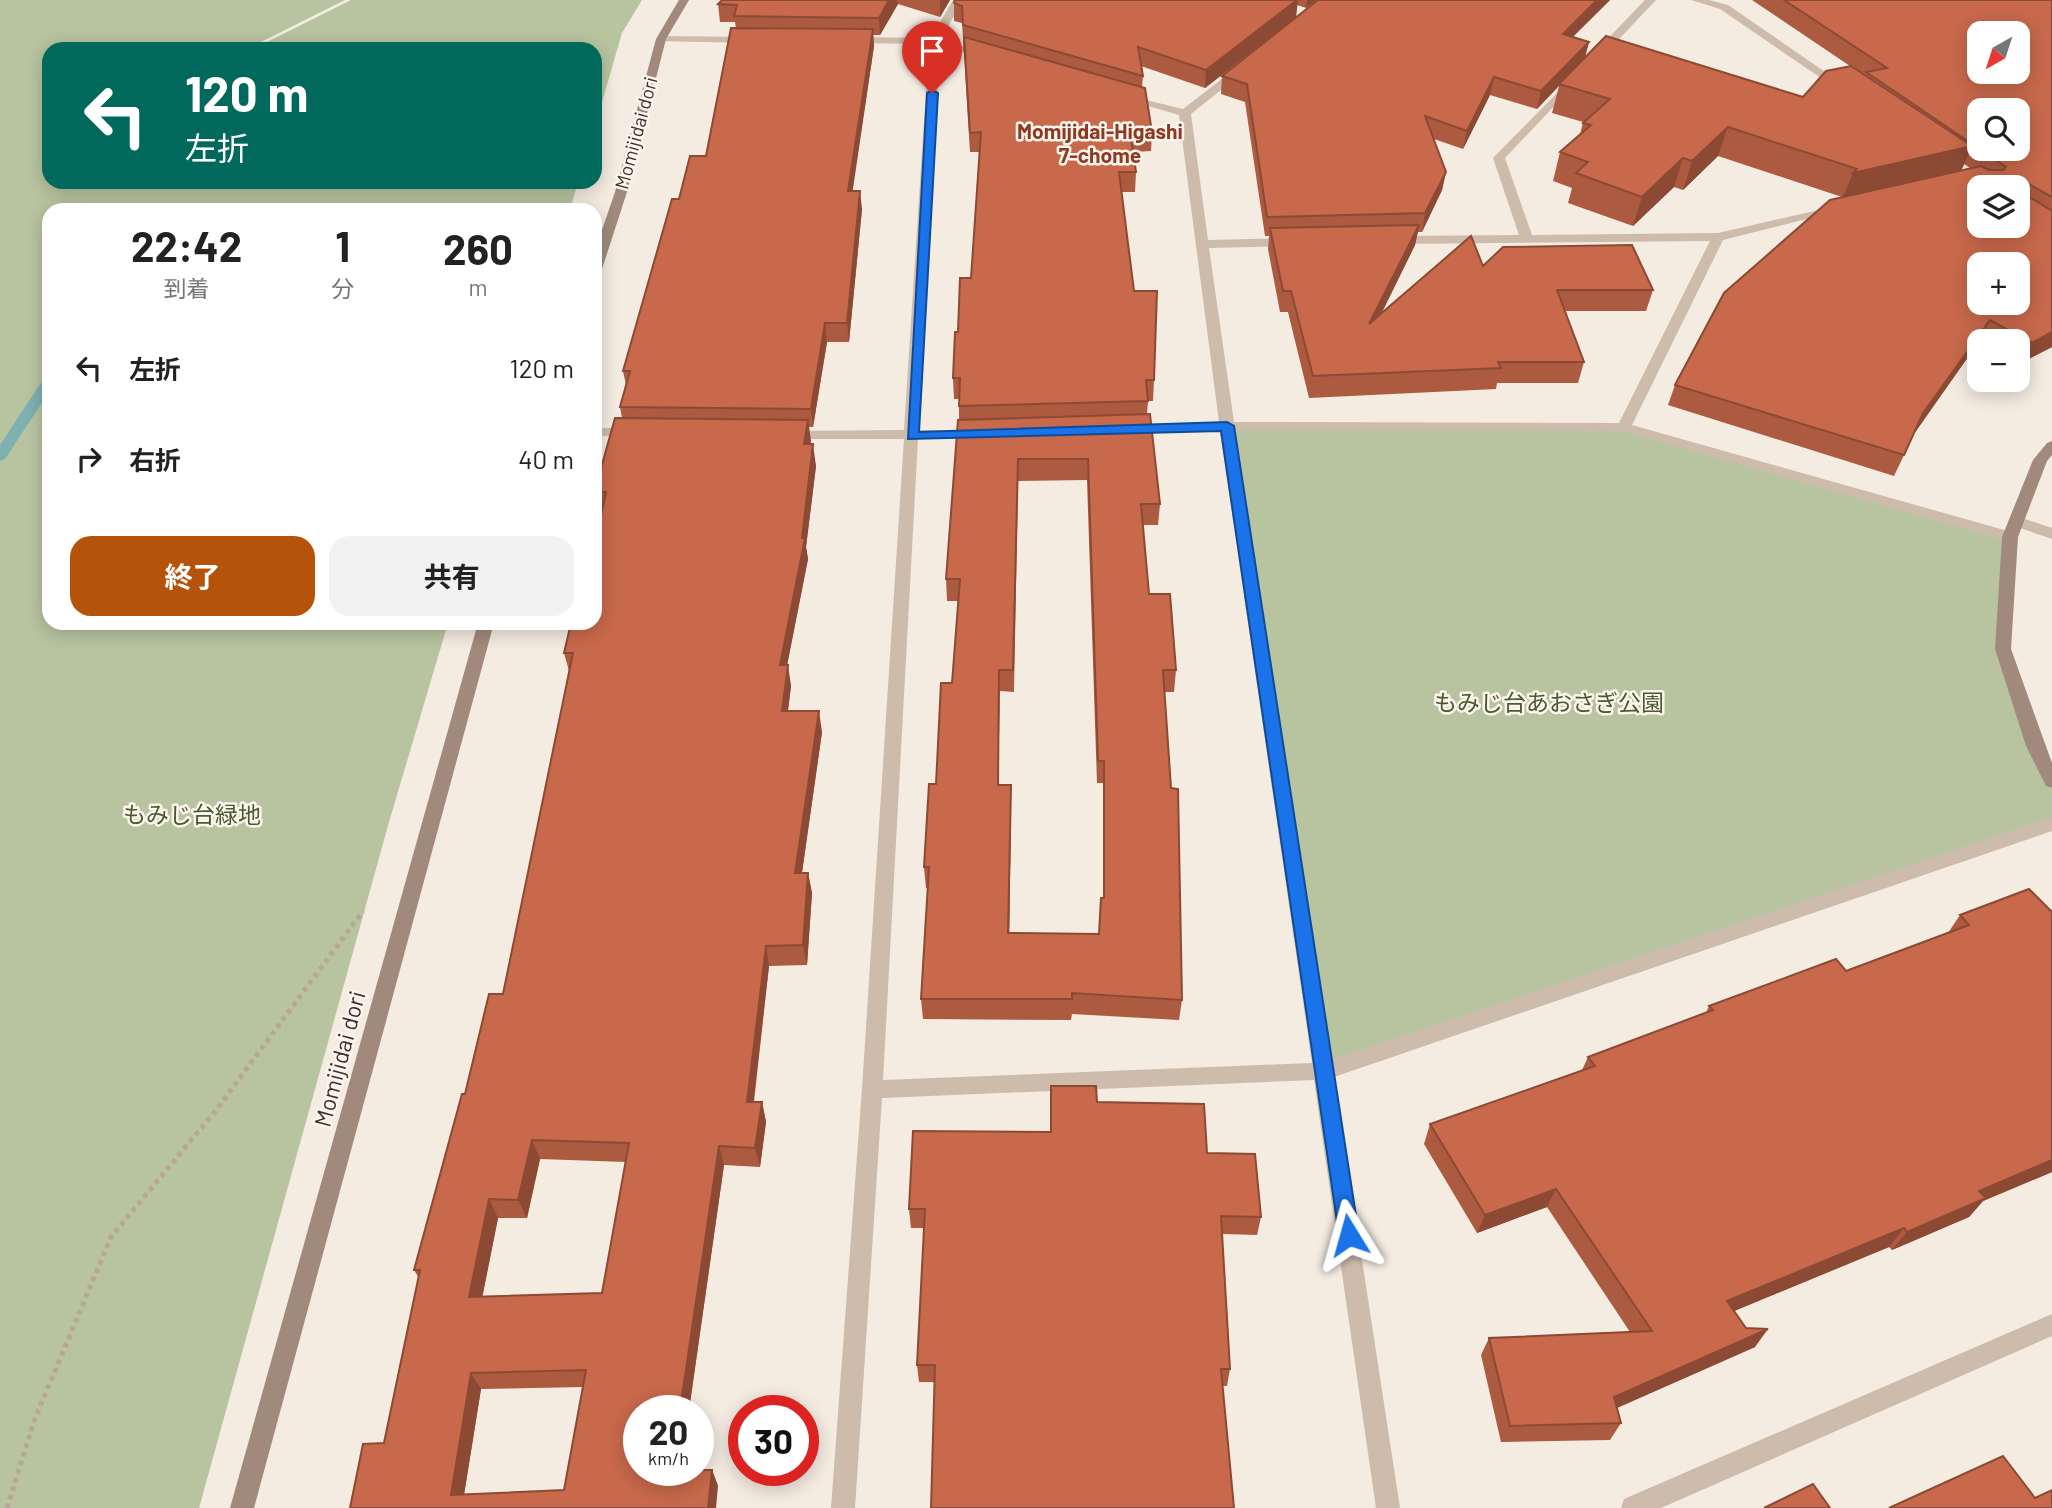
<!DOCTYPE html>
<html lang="ja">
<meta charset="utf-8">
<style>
body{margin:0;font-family:Barlow,"Noto Sans JP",sans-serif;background:#f2f2f2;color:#222;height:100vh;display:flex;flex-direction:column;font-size:26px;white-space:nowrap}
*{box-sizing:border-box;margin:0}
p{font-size:23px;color:#767676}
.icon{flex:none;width:38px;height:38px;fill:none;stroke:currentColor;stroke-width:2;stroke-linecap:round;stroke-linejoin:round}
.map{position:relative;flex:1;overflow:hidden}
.drawer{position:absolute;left:42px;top:203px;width:560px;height:427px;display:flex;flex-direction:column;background:#fff;border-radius:21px;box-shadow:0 4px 18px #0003}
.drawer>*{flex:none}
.top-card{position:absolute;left:42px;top:42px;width:560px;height:147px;border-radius:21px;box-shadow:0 4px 18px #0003;background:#00695c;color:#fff;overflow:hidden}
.needle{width:46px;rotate:219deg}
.fabs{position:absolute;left:1967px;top:21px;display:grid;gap:14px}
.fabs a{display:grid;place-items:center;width:63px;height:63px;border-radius:14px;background:#fff;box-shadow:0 4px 18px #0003;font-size:35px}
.speed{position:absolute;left:623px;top:1395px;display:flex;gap:14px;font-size:35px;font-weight:700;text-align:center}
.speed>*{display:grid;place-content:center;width:91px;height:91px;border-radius:50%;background:#fff;box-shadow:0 4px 18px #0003;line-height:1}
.speed small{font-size:18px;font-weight:400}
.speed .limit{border:10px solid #d22;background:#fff;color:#111}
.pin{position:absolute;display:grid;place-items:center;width:60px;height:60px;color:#fff;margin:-72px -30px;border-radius:50% 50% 50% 0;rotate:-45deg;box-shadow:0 0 7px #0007}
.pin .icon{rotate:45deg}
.me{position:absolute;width:77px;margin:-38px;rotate:352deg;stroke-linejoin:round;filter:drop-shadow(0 0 5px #0008)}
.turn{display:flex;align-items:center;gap:24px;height:147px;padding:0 28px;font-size:32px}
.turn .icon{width:91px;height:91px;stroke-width:2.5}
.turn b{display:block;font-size:49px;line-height:60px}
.eta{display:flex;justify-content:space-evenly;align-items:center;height:119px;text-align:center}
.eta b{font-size:42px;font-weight:700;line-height:49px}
.action{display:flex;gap:14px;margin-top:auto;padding:14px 28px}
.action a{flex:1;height:80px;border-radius:21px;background:#b45309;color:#fff;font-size:28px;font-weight:700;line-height:80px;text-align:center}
.action a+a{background:#f2f2f2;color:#222}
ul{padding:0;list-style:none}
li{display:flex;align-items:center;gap:21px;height:91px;padding:0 28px}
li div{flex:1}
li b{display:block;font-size:26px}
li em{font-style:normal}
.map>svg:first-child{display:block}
</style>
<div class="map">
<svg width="2052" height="1508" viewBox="0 0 2052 1508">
<rect width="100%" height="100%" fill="#f4ebe1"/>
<!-- green -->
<g fill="#b8c4a0">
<path d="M0,0H345L247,49H49V182H578L570,210H49V623H448L389,822L199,1508H0Z"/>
<path d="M351,0H642L622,33L595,126V49H253Z"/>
<path d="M1227,426L1624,427L2010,537L2003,649L2052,781V824L1325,1071Z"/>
</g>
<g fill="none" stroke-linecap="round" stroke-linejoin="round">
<!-- stream -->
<g fill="#7fb0b2" fill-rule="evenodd">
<path d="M118,205L122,206L124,210H112Z"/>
<path d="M49,377V392L5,459L0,461V445L44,378Z"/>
</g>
<!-- path -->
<path stroke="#b9a596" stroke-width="5" stroke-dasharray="4.5 4.5" stroke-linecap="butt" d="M7,1508L34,1421L111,1237L217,1109L363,911"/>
<!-- lane -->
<path fill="#cdbbac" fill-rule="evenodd" d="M2016,516L2052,528V539L2011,525L2008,521Z"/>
<!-- street -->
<g fill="#cdbbac" fill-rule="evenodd">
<path d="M953,0H963L941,39L993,56L987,59L940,46L919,430H980L987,434L980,438L918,439L883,1080L1312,1063L1220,431L1127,434L1120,430L1127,426L1219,422L1179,115L1121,98V94L1183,109L1236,68L1246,70L1191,114L1208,240L1290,238L1296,242L1290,246L1209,248L1234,422L1619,423L1710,241L1395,244L1389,240L1395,236L1519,235L1493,158L1572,78L1578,81L1576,83L1505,158L1532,235L1718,233L1836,206L1842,210L1723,240L1632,425L2015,533L2018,537L2010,542L1623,431L1235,430L1331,1060L2052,817V831L1334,1077L1400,1508H1376L1314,1080L882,1098L855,1508H831L862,1089L904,439H787L780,435L787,431L904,430L929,44L853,43L848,40L853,37L931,38Z"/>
<path d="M1645,0H1656L1603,56H1595V52Z"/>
<path d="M1691,0H1709L1728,5L1847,87L1837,89L1720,9Z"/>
<path d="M661,36L751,37L756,40L751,43L657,41L656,39Z"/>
<path d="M595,428H633L640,432L633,436H595Z"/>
<path d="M2052,1314V1336L1661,1508H1621L1624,1499Z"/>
</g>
<!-- secondary -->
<g fill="#a18a7d" fill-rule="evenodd">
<path d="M679,0H689L666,39L627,192L602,269L595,273V250L615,192L656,39Z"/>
<path d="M2052,441V455L2047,461L2018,537L2011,649L2052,763V788L2046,786L2026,746L1995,649L2002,537L2033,460L2047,443Z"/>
<path d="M478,623H494L254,1508H230Z"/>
</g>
</g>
<!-- wall -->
<g fill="#ac5a40" fill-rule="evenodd">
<path d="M722,0H950L940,17L898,4L880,35H873L874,46L852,191L862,209L849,342H827L813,427H809L810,444L816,466L806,547L808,559L787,665L791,686L788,711L822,732L802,873H808L812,893L807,965L769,966L754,1102H762L766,1122L760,1167L724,1165L689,1410H639V1470H712L718,1486L350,1508L384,1443L419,1278L414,1270L465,1094L503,994L569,671L564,653L595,623L602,513H600L595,490L622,418L620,407L626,385L623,371L679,199L706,156L736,28L735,22H720L718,4ZM540,1159L626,1162L602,1293L482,1297L498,1218H527ZM583,1387L564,1490L464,1494L481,1389Z"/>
<path d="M955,0H1317L1306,8L1297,5L1296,17L1205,88L1141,66L1143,76L1142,87L1152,132L1151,151L1133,152L1136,172L1135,192H1121L1134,291L1154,380L1153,401H1148L1147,414L1160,504L1158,525H1143L1149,594L1176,670L1174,692H1164L1182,1000L1179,1020L1072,1014L1071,1020L923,1019L921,999L928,888H926L924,867L952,683L958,601H947L946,579L959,420V399H954L953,378L958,332L971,278L979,152H970L962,23L954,21V3ZM1087,480L1097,783H1103V898L1099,934L1009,933L1011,806L998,785L1000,691L1014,692L1018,481Z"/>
<path d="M1318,0H1610L1573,37L1589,42L1585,58L1803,97L1850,66L1752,0H2052V347L2021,363L2018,361V341H1982L1980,340L1915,432L1894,476L1668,405L1675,385L1842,197L1718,156L1683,190L1674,187L1633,226L1568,203L1572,188L1553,181L1560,152L1580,135L1583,122L1552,113L1559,86L1537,109L1490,95L1463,149L1434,139L1446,172L1442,190L1422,232H1418L1415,245L1381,314L1483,266L1653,290L1646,311H1565L1584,362L1578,383H1497L1496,389L1309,398L1288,312H1280L1268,249L1269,236H1265L1245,102L1221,94L1222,76ZM1964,164L1970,168L1961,170Z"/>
<path d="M2052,912V1172L1983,1201L1969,1217L1892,1250L1889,1247L1734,1311L1755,1347L1617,1408L1621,1423L1610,1440L1501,1442L1481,1355L1489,1338L1630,1332L1547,1207L1477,1233L1424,1144L1430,1124L1582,1070L1588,1057L1706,1013L1709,1006L1846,971L1948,933L1960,915Z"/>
<path d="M1097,1102L1207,1153L1261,1217L1257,1235L1222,1234L1230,1369L1227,1386L919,1382L917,1365L924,1228H911L909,1209L1050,1132Z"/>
</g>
<!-- shaded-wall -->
<g fill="#8c4a34">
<path d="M889,0H897L898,4L880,35L879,18Z"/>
<path d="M940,0H950L940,17Z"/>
<path d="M1298,0L1296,17L1205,88L1206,70Z"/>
<path d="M1307,0H1317L1306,8Z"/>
<path d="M1597,0H1610L1558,51L1563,34Z"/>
<path d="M873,29L874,46L850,209L848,191Z"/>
<path d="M1589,42L1584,59L1537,109L1541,91Z"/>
<path d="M1494,77L1490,95L1463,149L1467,131Z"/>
<path d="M1728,127L1718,156L1683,190L1692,161Z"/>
<path d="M1972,146L1959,176L1841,202L1853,173Z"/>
<path d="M1683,158L1674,187L1633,226L1642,197Z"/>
<path d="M1446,172L1442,190L1422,232L1425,213Z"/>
<path d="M860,191L862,209L849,342L847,323Z"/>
<path d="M1419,225L1415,245L1366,345L1369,324Z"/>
<path d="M1990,320L1980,340L1914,434L1923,413Z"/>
<path d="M825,323L827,342L813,427L811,409Z"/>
<path d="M2052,332V347L2021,363L2032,343Z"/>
<path d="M808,420L811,441L807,466L804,444Z"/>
<path d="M813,444L816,466L806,547L808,559L783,686L780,665L802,538Z"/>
<path d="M788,665L791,686L785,732L782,711Z"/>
<path d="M819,711L822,732L799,893L795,873Z"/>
<path d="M1011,785V806L1009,954L1008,933Z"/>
<path d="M808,873L812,893L807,965L803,945Z"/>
<path d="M766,946L769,966L751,1121L747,1102Z"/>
<path d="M762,1102L766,1122L760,1167L755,1148Z"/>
<path d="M532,1140L540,1159L527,1218L518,1200Z"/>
<path d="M719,1146L724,1165L689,1410H680Z"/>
<path d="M2052,1160V1172L1983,1201L1969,1217L1892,1250L1907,1232L1979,1191Z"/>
<path d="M1556,1189L1547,1207L1477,1233L1485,1215Z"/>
<path d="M489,1199L498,1218L479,1314L469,1297Z"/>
<path d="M1904,1228L1889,1247L1715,1319L1727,1301Z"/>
<path d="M1768,1329L1755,1347L1603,1414L1614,1397Z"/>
<path d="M471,1373L481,1389L462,1508L451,1495Z"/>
<path d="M712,1470L718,1486L716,1508H708Z"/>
</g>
<!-- building -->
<g fill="#c8694b" stroke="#8c4a34" stroke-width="2" fill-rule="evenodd">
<path d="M722,0H889L879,18L734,16L737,5L718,4Z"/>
<path d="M955,0H1297L1206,70L1138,47L1143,76L963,25L962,6L954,3Z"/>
<path d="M1318,0H1597L1563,34L1589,42L1541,91L1494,77L1467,131L1425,116L1446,172L1425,213L1267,217L1247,84L1222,76Z"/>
<path d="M1784,0H2052V197L2025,182L2026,195L2052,211V332L2032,343L1990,320L1923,413L1904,455L1675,385L1724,293L1830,200L1981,166L1989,170H2003L2006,167L1866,72L1887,68ZM1979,33H2018V72H1979ZM1979,110H2018V149H1979ZM1979,187H2018V226H1979ZM1979,264H2018V303H1979Z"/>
<path d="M731,28L873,29L848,191H860L847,323H825L811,409L620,407L630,371H623L672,199H679L690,156H706Z"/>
<path d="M1606,36L1803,97L1826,71L1851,66L1972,146L1853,173L1857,169L1728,127L1692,161L1683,158L1642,197L1576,173L1588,162L1560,152L1591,125L1583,123L1610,99L1559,84Z"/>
<path d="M964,37L1145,88L1152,132H1130L1136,172H1119L1134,291H1157L1154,380H1146L1148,401L959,406L960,378H953L955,332H958L960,278H971L981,132L970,133Z"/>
<path d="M1419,225L1369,324L1471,236L1483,266L1503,247L1632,245L1653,290H1557L1584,362H1498L1501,368L1313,376L1291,291H1283L1270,228Z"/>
<path d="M1150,414L1160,504H1141L1149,594H1170L1176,670H1163L1171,788L1178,789L1182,1000L1072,993V999H921L929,867H924L929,784H936L941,683H952L960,579H946L958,420ZM1018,459H1088L1098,761H1104V898H1101L1099,934L1008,933L1011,785H998L999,670H1013Z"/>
<path d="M615,418L808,420L804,444H813L802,538H805L780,665H788L782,711H819L795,873H808L803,945L766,946L747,1102H762L755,1148L719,1146L680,1410H639V1470H712L708,1508H350L363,1444L384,1443L420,1270H414L462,1094H465L489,994H503L573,653H564L571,623H595V543L606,492H595V490ZM532,1140L629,1143L602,1293L469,1297L489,1199L518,1200ZM586,1370L564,1490L451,1495L471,1373Z"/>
<path d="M2029,889L2052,912V1160L1979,1191L1986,1198L1907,1232L1904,1228L1727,1301L1746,1328L1768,1329L1614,1397L1621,1423L1510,1426L1489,1338L1652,1331L1556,1189L1485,1215L1430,1124L1595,1066L1588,1057L1713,1010L1709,1006L1836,959L1846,971L1969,925L1960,915Z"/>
<path d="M1051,1086H1096L1097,1102L1204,1104L1207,1153L1255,1154L1261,1217L1221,1216L1230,1369H1221L1234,1508H931L935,1365H917L925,1209H909L913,1131L1051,1132Z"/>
<path d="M2003,1456L2035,1498L2052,1490V1508H1889Z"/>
<path d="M1813,1484L1830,1508H1764Z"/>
</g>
<!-- route -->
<path fill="#1a73e8" stroke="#114b97" stroke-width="2" d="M932,90L938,93L919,432L1227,422L1234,426L1359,1235L1356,1241L1349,1244L1341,1241L1339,1235L1221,431L908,439L927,93Z"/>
<g text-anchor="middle" stroke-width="5" stroke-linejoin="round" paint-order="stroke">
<!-- far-street labels -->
<g font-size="19" fill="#3b302b" stroke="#fbf5ee">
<text transform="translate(636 133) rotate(-75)" y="7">Momijidai dori</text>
</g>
<!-- far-neighbourhood labels -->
<g font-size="21" font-weight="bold" fill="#8c3b22" stroke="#fbf5ee">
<text x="1100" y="139">Momijidai-Higashi<tspan x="1100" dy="24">7-chome</tspan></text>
</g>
<!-- park labels -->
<g font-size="23" fill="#4a5a2e" stroke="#fbf5ee">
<text x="1549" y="711">もみじ台あおさぎ公園</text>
<text x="192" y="823">もみじ台緑地</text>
</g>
<!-- street labels -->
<g font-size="23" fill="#3b302b" stroke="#fbf5ee">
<text transform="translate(340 1059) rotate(-75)" y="8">Momijidai dori</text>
</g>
</g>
</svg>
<div class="fabs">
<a><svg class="needle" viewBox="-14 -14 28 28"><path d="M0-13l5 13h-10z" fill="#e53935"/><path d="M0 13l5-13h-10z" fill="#767676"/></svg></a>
<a><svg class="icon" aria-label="search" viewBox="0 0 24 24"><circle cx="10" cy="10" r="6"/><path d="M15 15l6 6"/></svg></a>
<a><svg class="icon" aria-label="layers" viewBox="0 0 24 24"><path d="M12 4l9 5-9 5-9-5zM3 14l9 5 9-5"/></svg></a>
<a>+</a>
<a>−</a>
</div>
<div class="speed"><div>20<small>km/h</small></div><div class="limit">30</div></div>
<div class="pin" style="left:932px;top:93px;background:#d93025"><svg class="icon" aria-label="arrive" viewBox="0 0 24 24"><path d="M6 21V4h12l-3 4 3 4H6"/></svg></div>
<svg class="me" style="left:1349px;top:1235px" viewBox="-20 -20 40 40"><path d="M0-17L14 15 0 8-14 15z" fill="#1a73e8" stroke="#fff" stroke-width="4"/></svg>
<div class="top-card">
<div class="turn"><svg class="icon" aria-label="left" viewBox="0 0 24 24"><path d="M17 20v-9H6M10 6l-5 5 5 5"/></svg><div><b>120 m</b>左折</div></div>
</div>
<section class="drawer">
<div class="eta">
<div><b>22:42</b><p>到着</p></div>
<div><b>1</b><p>分</p></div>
<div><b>260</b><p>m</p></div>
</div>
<ul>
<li><svg class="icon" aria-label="left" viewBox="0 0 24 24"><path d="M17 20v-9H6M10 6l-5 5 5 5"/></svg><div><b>左折</b></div><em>120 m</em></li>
<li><svg class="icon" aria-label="right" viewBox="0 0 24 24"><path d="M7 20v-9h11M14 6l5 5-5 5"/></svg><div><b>右折</b></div><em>40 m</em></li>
</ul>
<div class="action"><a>終了</a><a>共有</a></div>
</section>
</div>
